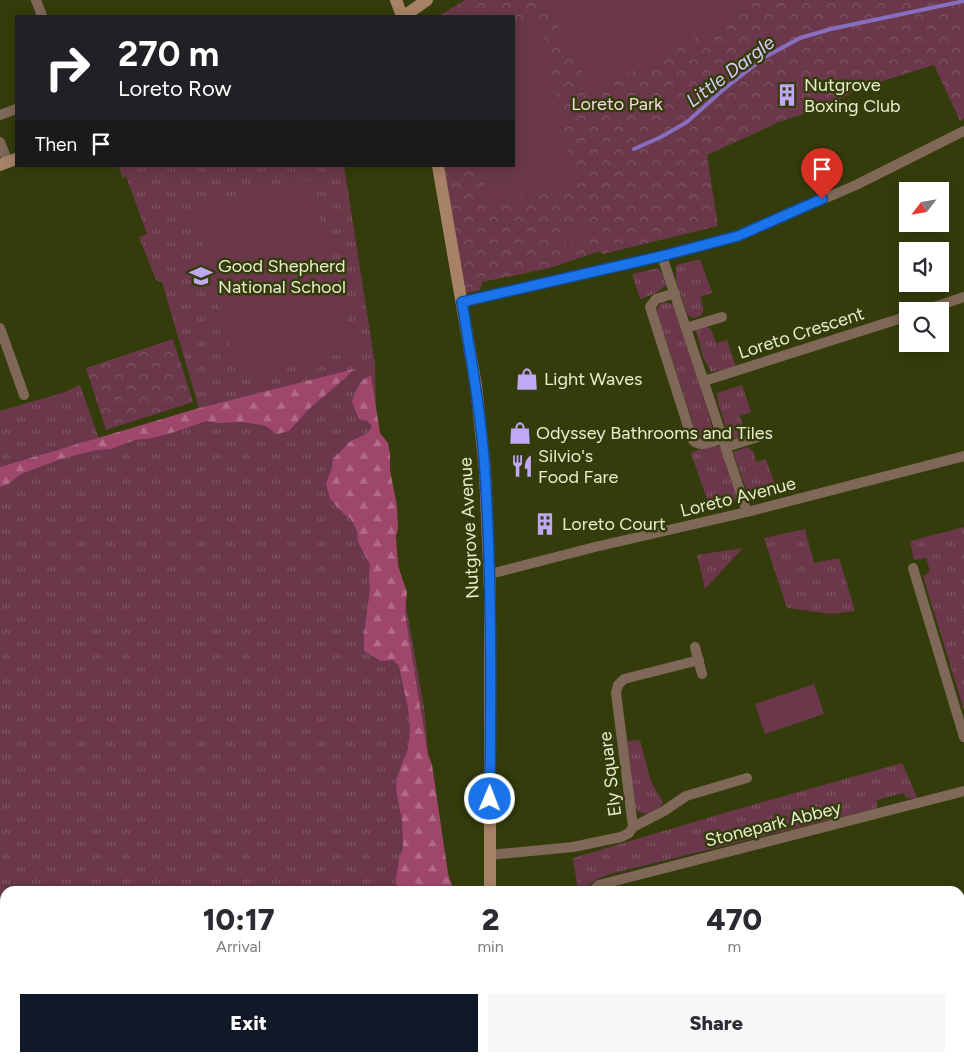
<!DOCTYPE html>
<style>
body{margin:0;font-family:Figtree,sans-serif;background:#f7f7f7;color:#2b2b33;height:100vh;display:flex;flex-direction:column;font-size:19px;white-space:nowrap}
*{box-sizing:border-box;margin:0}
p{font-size:16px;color:#7c7c81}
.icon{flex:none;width:28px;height:28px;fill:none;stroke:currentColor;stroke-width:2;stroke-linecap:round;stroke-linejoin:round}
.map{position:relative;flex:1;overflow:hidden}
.details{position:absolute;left:0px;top:886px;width:965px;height:176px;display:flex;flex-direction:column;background:#fff;border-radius:15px 15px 0 0;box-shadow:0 2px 12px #0003}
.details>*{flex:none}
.banner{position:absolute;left:15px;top:15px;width:500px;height:152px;border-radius:0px;box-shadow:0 2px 12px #0003;background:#202124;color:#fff;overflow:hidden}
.needle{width:32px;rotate:239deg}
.buttons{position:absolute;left:899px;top:182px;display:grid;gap:10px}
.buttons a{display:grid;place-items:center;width:50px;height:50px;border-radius:0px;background:#fff;box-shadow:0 2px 12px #0003;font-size:25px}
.pin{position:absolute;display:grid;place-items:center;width:42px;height:42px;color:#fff;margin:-51px -21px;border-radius:50% 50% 50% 0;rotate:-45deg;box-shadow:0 0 5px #0007}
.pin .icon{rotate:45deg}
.me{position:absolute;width:55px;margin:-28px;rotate:1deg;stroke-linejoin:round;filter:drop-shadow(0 0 4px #0008)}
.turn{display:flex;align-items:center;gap:18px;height:105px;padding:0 20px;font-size:22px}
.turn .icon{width:65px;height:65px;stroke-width:2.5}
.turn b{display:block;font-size:35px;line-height:42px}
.then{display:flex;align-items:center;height:48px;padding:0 20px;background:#0003;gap:10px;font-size:19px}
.eta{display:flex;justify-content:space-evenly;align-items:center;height:85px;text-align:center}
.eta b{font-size:30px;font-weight:800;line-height:35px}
.primary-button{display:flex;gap:10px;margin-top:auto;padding:10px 20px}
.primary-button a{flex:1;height:58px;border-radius:0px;background:#111827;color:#fff;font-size:20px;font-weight:800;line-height:58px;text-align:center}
.primary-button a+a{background:#f7f7f7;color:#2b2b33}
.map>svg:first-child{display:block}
</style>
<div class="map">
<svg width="964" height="1062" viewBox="0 0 964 1062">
<defs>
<pattern id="grass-tufts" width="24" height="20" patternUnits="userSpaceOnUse" patternTransform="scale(1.25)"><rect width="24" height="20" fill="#6a384a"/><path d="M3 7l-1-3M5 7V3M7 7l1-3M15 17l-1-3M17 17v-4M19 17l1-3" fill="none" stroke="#7f5563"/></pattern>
<pattern id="forest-firs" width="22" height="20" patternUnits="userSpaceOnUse" patternTransform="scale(1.25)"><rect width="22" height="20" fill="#9f476a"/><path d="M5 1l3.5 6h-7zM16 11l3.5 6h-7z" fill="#b16b85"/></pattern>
<pattern id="park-crowns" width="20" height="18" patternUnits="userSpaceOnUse" patternTransform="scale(1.25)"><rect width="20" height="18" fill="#6a384a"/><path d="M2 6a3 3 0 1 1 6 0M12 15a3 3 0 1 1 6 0" fill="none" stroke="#7f5563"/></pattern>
</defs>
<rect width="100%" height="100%" fill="#353c0b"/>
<!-- grass -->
<g fill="url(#grass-tufts)">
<path d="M118,166H344L375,364L376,408L396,550L424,707L428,755L432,765L448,874L454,891H5V1058H479L480,1062H0V411L65,392L80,385L99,439L271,391L199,408L162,282L156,280L139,237L147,234L126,176L123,178Z"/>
<path d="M700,259L712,293L700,297L704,310L700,316L693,318L687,314L676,280V265Z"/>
<path d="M658,268L663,275L667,285L654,294L640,299L632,274Z"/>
<path d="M662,302L673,304L696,373L713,429L709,436L700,438L695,430L665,337L655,311Z"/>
<path d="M706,327L711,329L716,343L727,340L736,367L711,372L703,357L696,330Z"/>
<path d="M742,385L751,412L740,416C744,427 748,443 729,437L718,403L717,393Z"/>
<path d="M711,445L722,447L737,496L734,502L710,508L691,453Z"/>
<path d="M747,447L753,451L756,462L766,459L777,491L776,493L757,498L752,497L747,492L733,452Z"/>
<path d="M964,527V710L923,576L930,571L926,558L914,560L910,541Z"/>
<path d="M805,529L814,563L839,558L855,611L832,614L787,608L764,538Z"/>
<path d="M743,548L705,589L697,555Z"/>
<path d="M640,740L651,782L663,802L660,808L646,814L638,812L635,806L627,741Z"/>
<path d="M902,763L918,799L911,798H907L903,793L877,800V807L874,809L610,874C599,878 591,882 584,891H578L573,858L731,811Z"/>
</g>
<!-- forest -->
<g fill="url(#forest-firs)">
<path d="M354,369L344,379L308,410L289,431L277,434L266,426L256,424L241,422L218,423L206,421L175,432L152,438L135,440L111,449L96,450L61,459L21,474L8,484L0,487V467L199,408Z"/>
<path d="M371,376L380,433L388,443L390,454V470L397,506L398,529L396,536L398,566L407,592L405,614L428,755L432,765L448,874L454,891H397L396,879L399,859L403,848L402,820L396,789L397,778L402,763L408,749L410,730L408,708L399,666L393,660L381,661L364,651V635L370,589L369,579L370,564L358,542L357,531L351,519L344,514L330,499L326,484L332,467L333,459L351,441L368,433L372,426L367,421L359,419L352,402C356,392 359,378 371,376Z"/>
<path d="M379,1058H479L480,1062H378Z"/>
</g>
<!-- park -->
<g fill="url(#park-crowns)">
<path d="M465,0H964V118L960,121L934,65L863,87L822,108L779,122L707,155L718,226L603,254L600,251L550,268L482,282L480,290L468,293L457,291L444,166H514V16H439Z"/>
<path d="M173,339L193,402L106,430L86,368Z"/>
</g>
<!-- pitch -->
<g fill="#6a384a">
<path d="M544,0H733L741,13L593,92Z"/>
<path d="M540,17L576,186L488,204L480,166H514V22Z"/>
<path d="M309,179L356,349L239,381L193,211Z"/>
<path d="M562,222L587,224L585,244L560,241Z"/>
<path d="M814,684L824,714L765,734L755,704Z"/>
</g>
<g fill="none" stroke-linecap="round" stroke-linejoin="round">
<!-- stream -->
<path stroke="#886ebf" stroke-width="4" d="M634,149L661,137L687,122L724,89L765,57L800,38L831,29L964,1"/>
<!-- street -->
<g stroke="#7f6857" stroke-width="10">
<path d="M36,0L42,16"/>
<path d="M0,115L16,109"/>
<path d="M0,142L8,162"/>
<path d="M662,256L747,512"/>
<path d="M675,293L656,299L650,307L692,439C698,449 713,441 723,438"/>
<path d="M462,302L662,256L738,236L856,185L964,131"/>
<path d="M922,311L964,297"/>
<path d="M0,328L24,395"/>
<path d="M686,328L722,317"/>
<path d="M704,381L908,316"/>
<path d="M726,447L761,436"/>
<path d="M913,568L964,737"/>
<path d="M490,574L595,547L747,512L964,456"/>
<path d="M695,647L702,674"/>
<path d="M633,827L664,811L686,796L747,778"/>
<path d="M489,855L573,847L621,837L629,833L633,827L616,693L618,685L624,679L699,660"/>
<path d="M593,891L599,885L964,791"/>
<path d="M825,1058L827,1062"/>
</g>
<!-- secondary -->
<g stroke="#a78267" stroke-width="12">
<path d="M396,0L402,16"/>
<path d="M404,16L427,0"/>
<path d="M0,165L16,159"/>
<path d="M438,166L476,386L485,470L490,591V891"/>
<path d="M515,1058L516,1062"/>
</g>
</g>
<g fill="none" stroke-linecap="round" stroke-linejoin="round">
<defs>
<path id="route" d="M490,799C491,690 492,580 485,471C481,414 471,358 462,302L662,256L738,236L822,199"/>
</defs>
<!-- route casing -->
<use href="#route" stroke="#114b97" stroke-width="12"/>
<!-- route -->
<use href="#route" stroke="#1a73e8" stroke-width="9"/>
</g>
<!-- icons -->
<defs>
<symbol id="building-bare" viewBox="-9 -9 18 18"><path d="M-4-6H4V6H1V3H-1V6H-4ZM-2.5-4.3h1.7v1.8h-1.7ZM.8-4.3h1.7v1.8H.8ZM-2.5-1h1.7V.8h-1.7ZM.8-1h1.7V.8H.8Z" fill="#bfa9f4" stroke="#353c0b" stroke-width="2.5" paint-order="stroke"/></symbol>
<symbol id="school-bare" viewBox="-9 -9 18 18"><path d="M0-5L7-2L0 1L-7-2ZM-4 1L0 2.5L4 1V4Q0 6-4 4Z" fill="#bfa9f4" stroke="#353c0b" stroke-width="2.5" paint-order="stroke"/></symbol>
<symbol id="shop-bare" viewBox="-9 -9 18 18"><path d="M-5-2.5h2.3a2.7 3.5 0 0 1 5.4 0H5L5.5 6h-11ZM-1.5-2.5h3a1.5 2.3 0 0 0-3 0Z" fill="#bfa9f4" stroke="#353c0b" stroke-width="2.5" paint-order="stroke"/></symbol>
<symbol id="restaurant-bare" viewBox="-9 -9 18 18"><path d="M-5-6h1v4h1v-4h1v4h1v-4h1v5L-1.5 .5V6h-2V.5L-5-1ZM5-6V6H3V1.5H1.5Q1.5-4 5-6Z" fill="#bfa9f4" stroke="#353c0b" stroke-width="2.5" paint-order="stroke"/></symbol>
</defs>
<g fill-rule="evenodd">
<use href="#building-bare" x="771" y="79" width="32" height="32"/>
<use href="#school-bare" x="185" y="260" width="32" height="32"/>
<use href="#shop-bare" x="511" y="363" width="32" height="32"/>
<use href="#shop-bare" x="504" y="417" width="32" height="32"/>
<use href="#restaurant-bare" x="506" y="450" width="32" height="32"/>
<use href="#building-bare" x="529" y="508" width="32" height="32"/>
</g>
<g text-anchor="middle" stroke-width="5" stroke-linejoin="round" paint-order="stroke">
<!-- poi labels -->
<g font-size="18" fill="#e7eece" stroke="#353c0b" text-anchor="start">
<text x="804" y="91">Nutgrove<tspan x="804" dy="21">Boxing Club</tspan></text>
<text x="218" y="272">Good Shepherd<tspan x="218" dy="21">National School</tspan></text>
<text x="544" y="385">Light Waves</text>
<text x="536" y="439">Odyssey Bathrooms and Tiles</text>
<text x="538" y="462">Silvio's<tspan x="538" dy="21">Food Fare</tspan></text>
<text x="562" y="530">Loreto Court</text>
</g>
<!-- park labels -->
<g font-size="18" fill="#f4dae2" stroke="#353c0b">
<text x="617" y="110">Loreto Park</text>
</g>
<!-- street labels -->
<g font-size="18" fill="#e7eece" stroke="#353c0b">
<text transform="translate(801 333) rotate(-18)" y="6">Loreto Crescent</text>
<text transform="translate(738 497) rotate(-14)" y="6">Loreto Avenue</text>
<text transform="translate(469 528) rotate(-93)" y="6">Nutgrove Avenue</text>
<text transform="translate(610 774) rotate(-97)" y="6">Ely Square</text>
<text transform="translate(773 824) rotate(-14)" y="6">Stonepark Abbey</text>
</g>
<!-- water labels -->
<g font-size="19" font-style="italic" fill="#dacefa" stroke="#353c0b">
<text transform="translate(730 71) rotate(-37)" y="7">Little Dargle</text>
</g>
</g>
</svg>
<div class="buttons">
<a><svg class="needle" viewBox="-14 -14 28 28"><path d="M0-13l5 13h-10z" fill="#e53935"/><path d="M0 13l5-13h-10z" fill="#7c7c81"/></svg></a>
<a><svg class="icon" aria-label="sound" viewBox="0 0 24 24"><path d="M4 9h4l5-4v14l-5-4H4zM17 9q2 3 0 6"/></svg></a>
<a><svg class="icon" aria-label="search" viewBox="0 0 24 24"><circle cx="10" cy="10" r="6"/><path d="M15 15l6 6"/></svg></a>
</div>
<div class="pin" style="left:822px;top:199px;background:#d93025"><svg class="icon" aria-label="arrive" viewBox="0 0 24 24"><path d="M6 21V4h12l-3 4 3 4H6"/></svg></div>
<svg class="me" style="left:490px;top:799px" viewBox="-20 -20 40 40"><circle r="17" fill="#1a73e8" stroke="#fff" stroke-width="3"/><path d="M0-11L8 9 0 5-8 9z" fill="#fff"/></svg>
<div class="banner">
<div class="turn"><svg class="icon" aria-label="right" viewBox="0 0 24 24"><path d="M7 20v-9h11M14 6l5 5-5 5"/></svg><div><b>270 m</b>Loreto Row</div></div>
<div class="then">Then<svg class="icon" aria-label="arrive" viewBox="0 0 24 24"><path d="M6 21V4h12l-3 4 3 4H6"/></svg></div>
</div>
<section class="details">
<div class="eta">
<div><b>10:17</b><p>Arrival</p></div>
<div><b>2</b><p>min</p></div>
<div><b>470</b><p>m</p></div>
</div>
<div class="primary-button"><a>Exit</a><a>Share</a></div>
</section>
</div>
